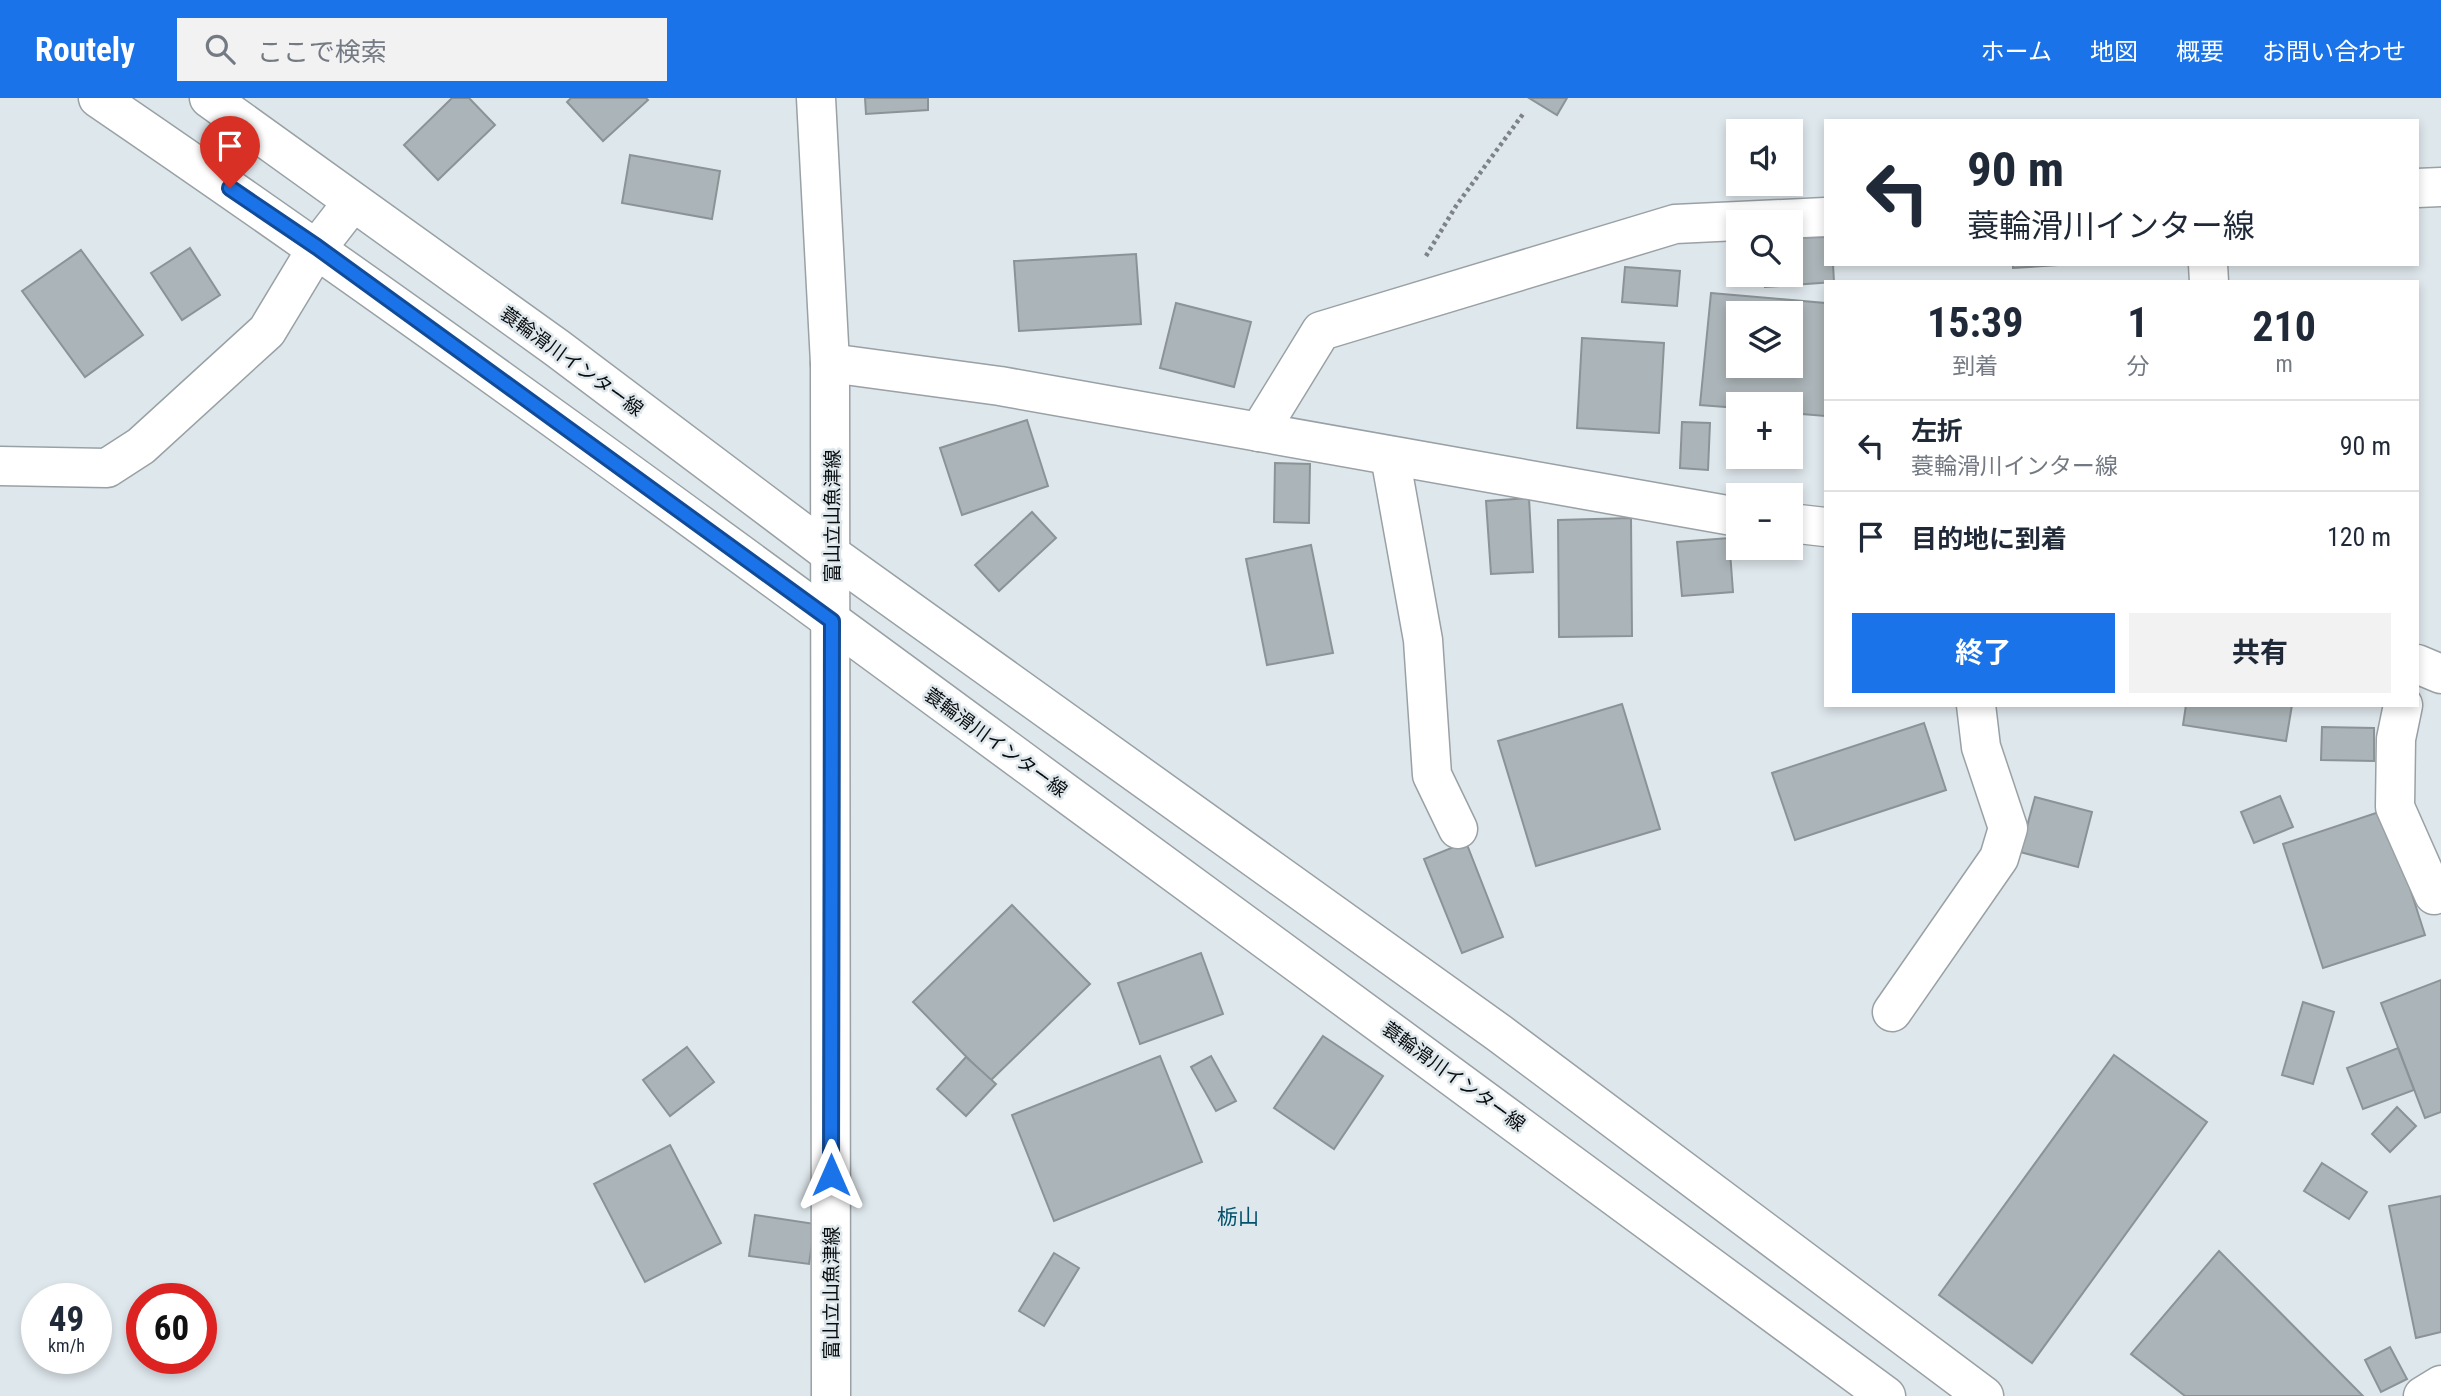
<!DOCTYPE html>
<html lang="ja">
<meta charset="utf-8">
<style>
body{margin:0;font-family:"Roboto Condensed","Noto Sans JP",sans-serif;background:#f2f2f3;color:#1f2937;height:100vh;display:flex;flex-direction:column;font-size:26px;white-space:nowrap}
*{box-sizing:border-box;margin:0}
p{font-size:23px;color:#747a83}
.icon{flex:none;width:38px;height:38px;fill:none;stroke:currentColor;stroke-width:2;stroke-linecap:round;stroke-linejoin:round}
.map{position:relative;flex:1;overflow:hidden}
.sheet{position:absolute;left:1824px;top:182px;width:595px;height:427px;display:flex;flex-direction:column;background:#fff;border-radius:0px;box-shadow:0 4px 10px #0003}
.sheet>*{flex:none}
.hud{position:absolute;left:1824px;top:21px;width:595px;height:147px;border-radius:0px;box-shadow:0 4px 10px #0003;background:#fff;color:#1f2937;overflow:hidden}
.controls{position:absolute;left:1726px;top:21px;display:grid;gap:14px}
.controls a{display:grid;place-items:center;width:77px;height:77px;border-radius:0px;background:#fff;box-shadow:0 4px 10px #0003;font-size:35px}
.speed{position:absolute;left:21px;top:1185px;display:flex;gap:14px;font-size:35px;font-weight:700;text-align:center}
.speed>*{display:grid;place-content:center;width:91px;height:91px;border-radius:50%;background:#fff;box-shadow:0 4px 10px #0003;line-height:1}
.speed small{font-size:18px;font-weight:400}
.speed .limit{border:10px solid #d22;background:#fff;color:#111}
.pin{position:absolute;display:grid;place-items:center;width:60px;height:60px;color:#fff;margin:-72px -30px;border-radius:50% 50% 50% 0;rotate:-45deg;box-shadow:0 0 7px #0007}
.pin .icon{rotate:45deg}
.me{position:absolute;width:77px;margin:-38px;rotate:0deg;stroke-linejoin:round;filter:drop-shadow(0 0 5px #0008)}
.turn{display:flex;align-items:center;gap:24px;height:147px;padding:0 28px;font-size:32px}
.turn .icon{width:91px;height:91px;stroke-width:2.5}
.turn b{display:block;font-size:49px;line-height:60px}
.eta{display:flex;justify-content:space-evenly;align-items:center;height:119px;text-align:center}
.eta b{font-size:42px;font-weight:700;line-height:49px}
.action{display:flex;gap:14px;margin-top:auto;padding:14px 28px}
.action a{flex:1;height:80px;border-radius:0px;background:#1a73e8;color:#fff;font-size:28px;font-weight:700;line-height:80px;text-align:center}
.action a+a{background:#f2f2f3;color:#1f2937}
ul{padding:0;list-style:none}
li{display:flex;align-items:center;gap:21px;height:91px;padding:0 28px;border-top:2px solid #e0e1e3}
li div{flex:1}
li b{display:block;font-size:26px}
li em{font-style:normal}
header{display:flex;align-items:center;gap:42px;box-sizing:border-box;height:98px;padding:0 35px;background:#1a73e8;color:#fff}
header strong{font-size:33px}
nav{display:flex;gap:38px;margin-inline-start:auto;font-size:24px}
.search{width:490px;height:63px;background:#f2f2f3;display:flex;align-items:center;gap:18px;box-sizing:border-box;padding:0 24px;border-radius:0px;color:#747a83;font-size:26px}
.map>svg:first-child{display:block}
</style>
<header>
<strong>Routely</strong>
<div class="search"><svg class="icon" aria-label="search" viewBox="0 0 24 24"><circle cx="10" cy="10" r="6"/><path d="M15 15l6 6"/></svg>ここで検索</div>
<nav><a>ホーム</a><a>地図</a><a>概要</a><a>お問い合わせ</a></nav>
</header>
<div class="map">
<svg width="2441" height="1298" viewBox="0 0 2441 1298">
<rect width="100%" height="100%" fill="#dee7ec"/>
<!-- building -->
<g fill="#abb4b8" stroke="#8b9397" stroke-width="2" fill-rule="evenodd">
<path d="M452,0H469L495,27L438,82L404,47Z"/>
<path d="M571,0H646L648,2L603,43L567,4Z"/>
<path d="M865,0H928V12L866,16Z"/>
<path d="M1529,0H1567L1557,17Z"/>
<path d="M630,57L720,73L712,121L622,105Z"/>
<path d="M1825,139V166H1833L1834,184L1765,189V177H1790V140Z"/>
<path d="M190,150L220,197L182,222L151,175Z"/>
<path d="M81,152L143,237L85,279L22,193Z"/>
<path d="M1136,156L1141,226L1019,233L1014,163Z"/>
<path d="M2013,166H2074L2013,170Z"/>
<path d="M1625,169L1680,173L1677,208L1622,204Z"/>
<path d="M1711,195L1825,205V318L1790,315V306H1738V310L1700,307ZM1738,215H1790V268H1738Z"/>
<path d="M1176,205L1251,224L1234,289L1160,270Z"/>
<path d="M1582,240L1664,245L1659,335L1577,330Z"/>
<path d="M1027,322L1048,388L962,417L940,350Z"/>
<path d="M1682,324L1710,325L1708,372L1680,370Z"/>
<path d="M1275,365L1310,366L1309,425L1274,424Z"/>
<path d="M1529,400L1533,474L1491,476L1486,403Z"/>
<path d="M1032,414L1056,440L999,493L975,467Z"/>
<path d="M1631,420L1632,538L1559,539L1558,422Z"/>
<path d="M1729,440L1733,494L1682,498L1677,444Z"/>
<path d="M1311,447L1333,555L1267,567L1246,461Z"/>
<path d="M1622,606L1660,731L1536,768L1498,643Z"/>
<path d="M2186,607H2292L2286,643L2183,627Z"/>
<path d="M1924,625L1946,692L1795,742L1772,675Z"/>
<path d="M2322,629L2374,630V663L2321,662Z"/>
<path d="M2280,698L2293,729L2254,745L2241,714Z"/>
<path d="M2035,699L2092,714L2078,769L2020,754Z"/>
<path d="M2385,712L2425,837L2323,870L2283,746Z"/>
<path d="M1466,744L1503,839L1462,855L1424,761Z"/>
<path d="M1012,807L1090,886L990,983L913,904Z"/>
<path d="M1201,855L1223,916L1140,946L1118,885Z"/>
<path d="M2441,882V1014L2425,1020L2381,905Z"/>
<path d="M2303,904L2334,914L2313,986L2282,977Z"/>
<path d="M1323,938L1383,978L1334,1051L1274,1010Z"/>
<path d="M687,949L714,984L670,1018L643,982Z"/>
<path d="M2398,950L2414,992L2363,1011L2347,970Z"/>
<path d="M2114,957L2207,1024L2032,1265L1939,1197Z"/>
<path d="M1160,958L1202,1064L1054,1123L1012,1017Z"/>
<path d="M1211,958L1236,1003L1216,1013L1191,969Z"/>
<path d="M966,959L996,986L966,1018L937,991Z"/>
<path d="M2397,1009L2416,1028L2390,1054L2372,1036Z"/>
<path d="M670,1047L721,1145L645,1184L594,1086Z"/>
<path d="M2322,1065L2367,1094L2349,1121L2304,1093Z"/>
<path d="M2441,1098V1234L2416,1240L2389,1108Z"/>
<path d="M755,1117L815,1126L809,1166L749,1158Z"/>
<path d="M2219,1153L2363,1298H2185L2131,1256Z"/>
<path d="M1054,1155L1079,1170L1044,1228L1019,1213Z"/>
<path d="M2390,1249L2407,1281L2381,1294L2365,1262Z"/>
</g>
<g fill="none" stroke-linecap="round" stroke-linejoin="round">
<defs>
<g id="street">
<path d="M2417,90L2441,89"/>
<path d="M2208,166L2209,184"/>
<path d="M1259,334L1321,233L1675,126L1825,119"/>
<path d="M1390,358L1423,542L1432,677L1458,731"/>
<path d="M0,368L107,370L141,348L267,233L317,150L352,105"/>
<path d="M2403,607L2396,641L2395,709L2434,797"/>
<path d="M1892,914L1999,760L2008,730L1981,649L1976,607"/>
<path d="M2423,1298L2441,1287"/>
</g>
<g id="secondary">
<path d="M830,265L1000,288L1738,419"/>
<path d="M1790,425L1825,429"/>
<path d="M2417,566L2441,576"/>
</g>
<g id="primary">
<path d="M98,0C425,223 744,458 1063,693C1337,895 1613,1095 1886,1298"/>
<path d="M209,0L557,250L832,457L1499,935L1984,1298"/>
<path d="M816,0L830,265L831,1298"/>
</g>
</defs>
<!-- street casing -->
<use href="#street" stroke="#99a1a5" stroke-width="41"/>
<!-- secondary casing -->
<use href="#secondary" stroke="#99a1a5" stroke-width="41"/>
<!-- primary casing -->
<use href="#primary" stroke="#99a1a5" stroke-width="41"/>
<!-- path -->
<path stroke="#7d8387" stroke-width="4.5" stroke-dasharray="3.5 3.5" stroke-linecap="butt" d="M1426,158L1456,108L1523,16"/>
<!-- street -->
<use href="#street" stroke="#fff" stroke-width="38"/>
<!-- secondary -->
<use href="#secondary" stroke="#fff" stroke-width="38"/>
<!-- primary -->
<use href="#primary" stroke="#fff" stroke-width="38"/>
</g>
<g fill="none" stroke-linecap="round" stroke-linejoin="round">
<defs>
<path id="route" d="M230,90L317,149L832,523L831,1077"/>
</defs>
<!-- route casing -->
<use href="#route" stroke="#114b97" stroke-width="18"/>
<!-- route -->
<use href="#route" stroke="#1a73e8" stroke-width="12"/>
</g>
<g text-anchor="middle" stroke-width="5" stroke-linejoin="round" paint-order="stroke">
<!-- street labels -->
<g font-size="19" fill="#0a0d0f" stroke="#dee7ec">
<text transform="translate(572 263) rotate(36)" y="7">蓑輪滑川インター線</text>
<text transform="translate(832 418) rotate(-90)" y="7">富山立山魚津線</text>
<text transform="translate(996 644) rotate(36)" y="7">蓑輪滑川インター線</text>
<text transform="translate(1454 978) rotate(36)" y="7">蓑輪滑川インター線</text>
<text transform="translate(831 1195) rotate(-90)" y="7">富山立山魚津線</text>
</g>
<!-- neighbourhood labels -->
<g font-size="21" fill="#02526d" stroke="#dee7ec">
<text x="1238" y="1126">栃山</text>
</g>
</g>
</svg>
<div class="controls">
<a><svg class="icon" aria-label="sound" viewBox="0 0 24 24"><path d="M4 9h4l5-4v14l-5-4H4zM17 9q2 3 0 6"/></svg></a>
<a><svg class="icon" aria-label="search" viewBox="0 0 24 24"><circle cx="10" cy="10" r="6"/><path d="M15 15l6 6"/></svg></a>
<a><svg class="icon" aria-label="layers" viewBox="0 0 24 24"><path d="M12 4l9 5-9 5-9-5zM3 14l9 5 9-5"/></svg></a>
<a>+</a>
<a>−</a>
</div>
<div class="speed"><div>49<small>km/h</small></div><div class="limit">60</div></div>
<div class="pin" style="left:230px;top:90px;background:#d93025"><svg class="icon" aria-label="arrive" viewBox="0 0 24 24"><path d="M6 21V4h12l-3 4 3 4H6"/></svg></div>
<svg class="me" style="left:831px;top:1077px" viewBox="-20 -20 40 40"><path d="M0-17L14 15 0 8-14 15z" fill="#1a73e8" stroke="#fff" stroke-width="4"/></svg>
<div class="hud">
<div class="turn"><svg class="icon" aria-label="left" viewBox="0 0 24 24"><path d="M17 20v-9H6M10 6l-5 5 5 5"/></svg><div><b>90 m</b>蓑輪滑川インター線</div></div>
</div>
<section class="sheet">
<div class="eta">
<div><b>15:39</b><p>到着</p></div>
<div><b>1</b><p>分</p></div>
<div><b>210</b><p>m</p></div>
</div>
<ul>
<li><svg class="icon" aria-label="left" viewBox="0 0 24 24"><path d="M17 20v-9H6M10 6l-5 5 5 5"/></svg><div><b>左折</b><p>蓑輪滑川インター線</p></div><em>90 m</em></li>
<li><svg class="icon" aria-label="arrive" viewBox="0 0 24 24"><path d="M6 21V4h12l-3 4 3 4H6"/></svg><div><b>目的地に到着</b></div><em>120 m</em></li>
</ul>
<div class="action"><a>終了</a><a>共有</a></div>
</section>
</div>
